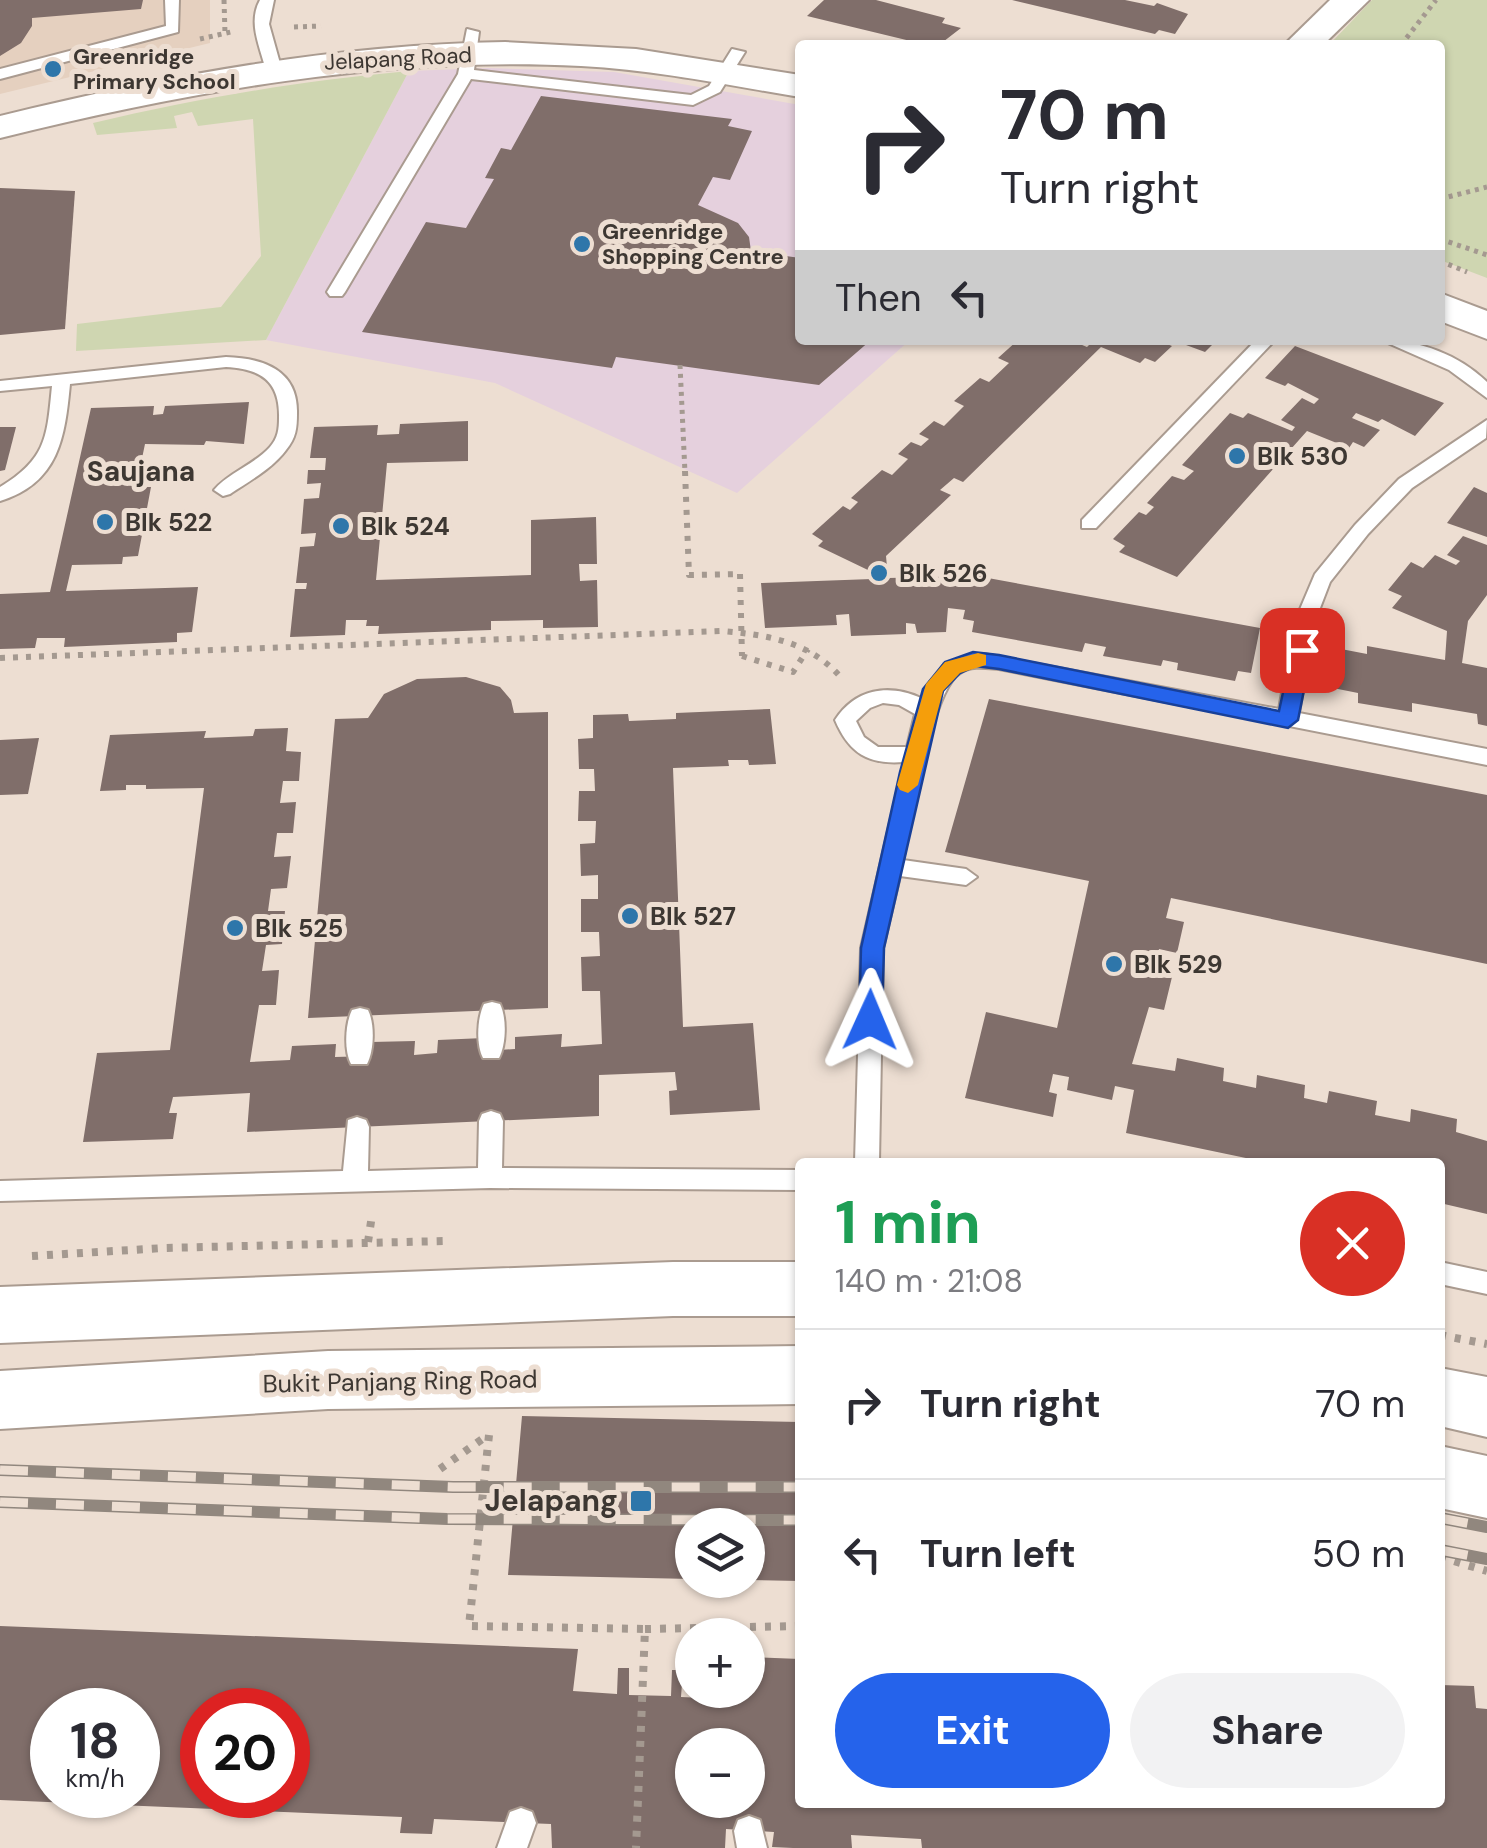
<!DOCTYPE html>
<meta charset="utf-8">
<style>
body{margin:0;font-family:"DM Sans",sans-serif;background:#f2f2f3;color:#2b2b33;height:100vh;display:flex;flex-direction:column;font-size:38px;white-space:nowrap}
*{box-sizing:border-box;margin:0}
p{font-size:32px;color:#7c7c81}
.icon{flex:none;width:55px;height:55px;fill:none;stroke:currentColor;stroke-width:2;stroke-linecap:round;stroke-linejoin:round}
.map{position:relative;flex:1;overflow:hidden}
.panel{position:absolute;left:795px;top:1158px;width:650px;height:650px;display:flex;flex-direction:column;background:#fff;border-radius:10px;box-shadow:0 2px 8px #0004}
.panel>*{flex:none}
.banner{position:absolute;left:795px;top:40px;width:650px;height:305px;border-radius:10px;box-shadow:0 2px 8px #0004;background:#fff;color:#2b2b33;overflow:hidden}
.controls{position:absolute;left:675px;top:1508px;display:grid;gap:20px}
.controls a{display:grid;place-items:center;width:90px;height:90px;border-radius:50%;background:#fff;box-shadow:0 2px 8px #0004;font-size:50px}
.speed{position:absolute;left:30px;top:1688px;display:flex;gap:20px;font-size:50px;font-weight:700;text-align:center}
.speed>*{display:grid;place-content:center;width:130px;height:130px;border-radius:50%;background:#fff;box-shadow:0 2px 8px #0004;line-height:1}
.speed small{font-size:25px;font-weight:400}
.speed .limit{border:15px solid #d22;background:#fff;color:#111}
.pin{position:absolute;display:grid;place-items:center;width:85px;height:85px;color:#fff;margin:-42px;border-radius:20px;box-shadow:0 5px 15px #0006}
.me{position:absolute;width:110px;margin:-55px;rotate:1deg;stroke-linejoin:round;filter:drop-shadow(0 0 8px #0008)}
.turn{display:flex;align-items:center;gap:35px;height:210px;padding:0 40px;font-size:45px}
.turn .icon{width:130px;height:130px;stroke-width:2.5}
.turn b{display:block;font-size:70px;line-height:85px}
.then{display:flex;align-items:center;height:95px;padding:0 40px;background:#0003;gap:20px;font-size:38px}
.round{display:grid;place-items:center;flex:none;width:105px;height:105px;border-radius:52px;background:#f2f2f3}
.summary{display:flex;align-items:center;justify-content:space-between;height:170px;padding:0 40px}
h1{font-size:60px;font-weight:700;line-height:75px;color:#1e9e55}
.cta{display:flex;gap:20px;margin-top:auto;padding:20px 40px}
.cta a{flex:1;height:115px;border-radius:60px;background:#2563eb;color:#fff;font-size:40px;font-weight:700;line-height:115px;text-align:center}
.cta a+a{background:#f2f2f3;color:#2b2b33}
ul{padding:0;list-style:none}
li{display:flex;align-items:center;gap:30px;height:150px;padding:0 40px;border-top:2px solid #e1e1e2}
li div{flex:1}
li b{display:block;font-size:38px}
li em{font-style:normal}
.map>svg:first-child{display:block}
</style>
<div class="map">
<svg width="1487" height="1848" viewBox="0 0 1487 1848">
<rect width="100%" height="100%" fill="#edded2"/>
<!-- commercial -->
<path fill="#e5d0dd" d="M488,68L614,72L800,105V340H910L737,493L495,383L266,340L409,71Z"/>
<!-- built -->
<path fill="#e5d0bf" d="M0,0H210V43L0,94Z"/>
<!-- green -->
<g fill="#cfd6b1">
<path d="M1372,0H1487V278L1440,260V45H1329Z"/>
<path d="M409,71L266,340L76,351L77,324L221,307L261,256L253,119L198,126L192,112L174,116L177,128L97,135L93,123C199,98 299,81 409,71Z"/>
</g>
<!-- building -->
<g fill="#806e6a" fill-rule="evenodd">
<path d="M0,0H143L141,9L32,18V26L21,43L0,56Z"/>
<path d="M824,0H876L945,18L942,23L961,28L939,45H927L807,16Z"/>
<path d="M1012,0H1125L1154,6L1157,3L1188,14L1175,34L1159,30L1155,34Z"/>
<path d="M541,96L732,119L728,126L752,131L730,180L713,177L698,205L738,223L749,237L751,251L800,258V340H871L819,385L616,357L612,368L362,332L426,222L466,228L494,179L485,178L501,148L511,150Z"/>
<path d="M0,188L75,191L65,329L0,335Z"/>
<path d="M1018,340H1070L1087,347L1091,343L1083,340H1157L1172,346L1155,362L1145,358L1140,363L1101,347L963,482L954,478L940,490L951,495L886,556L888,578L977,576L1260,628L1251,673L1238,671L1235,681L1177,670L1178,663L1163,660L1161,666L1103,656L1106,647L1085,643L1082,652L972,632L974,621L963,619L965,610L948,608L946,632L917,633L915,624L906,623V634L851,636L849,614L836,615L837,625L765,628L761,583L872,579L870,571L818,546L823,541L812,534L843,506L850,510L858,502L851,498L882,470L892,475L908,459L898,454L911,442L921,446L929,439L919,434L934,421L944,426L964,406L954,401L980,378L989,382L1009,363L998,358Z"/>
<path d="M1189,340H1217L1205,352L1186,345Z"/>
<path d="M1295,346L1444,403L1415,436L1382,419L1378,422L1356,413L1352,418L1380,430L1364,447L1353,442L1349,448L1307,431L1177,577L1119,552L1125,546L1113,539L1139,512L1146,515L1154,507L1147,503L1172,476L1184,480L1194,471L1182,465L1230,413L1243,418L1248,413L1292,431L1295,427L1281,420L1302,398L1314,404L1319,399L1288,383L1285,386L1265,378Z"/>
<path d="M249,402L244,444L206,441L204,445L145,444L136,487H151L138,556L123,557L122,564L72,565L66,591L198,587L192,632L177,633V642L64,647L65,638H37L35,648L0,649V594L50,592L91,408L154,406L153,415L163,414L165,406Z"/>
<path d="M468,421V461L387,463L376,580L531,575V520L596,517L597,564H579L580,581L597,580L598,627L543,628V620L491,621V630L378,634L379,626H366L367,620H346L345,635L290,637L295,589H306L307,583H296L300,547L314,546L316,533L301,534L304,499L319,498L321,483L307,484L308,470H325L326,458H310L314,427L378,425L377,435L399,434L400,424Z"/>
<path d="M0,427H16L5,470L0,471Z"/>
<path d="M1474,487L1487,493V537L1447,523Z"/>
<path d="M1463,536L1487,545V595L1468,621L1462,663L1487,668V726L1478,724L1477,714L1412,703V712L1358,703V693L1333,688L1341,649L1367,654V646L1445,660L1447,631L1392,608L1402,596L1388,590L1411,562L1423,568L1435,555L1456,565L1460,561L1447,555Z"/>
<path d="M466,677L500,687L511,700L514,713L548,712V1008L308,1018L335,719L368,718L384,694L417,679Z"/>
<path d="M989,699L1487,795V964L1171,898L1166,918L1184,922L1177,953L1159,949L1154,974L1172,977L1164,1010L1149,1007L1132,1064L1175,1071L1177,1058L1224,1068L1223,1081L1256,1088L1257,1075L1305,1085L1304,1098L1327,1103L1329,1091L1377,1101L1375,1115L1410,1122L1411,1109L1457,1119L1456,1132L1487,1141V1214L1440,1203V1162H1265L1126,1133L1134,1090L1115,1086L1112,1100L1067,1090L1069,1077L1053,1074L1049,1092L1057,1094L1053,1117L965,1098L986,1012L1057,1028L1089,881L945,852Z"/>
<path d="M770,709L776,764L749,765L748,760H728L729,766L673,768L683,1027L753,1023L760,1110L670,1115L669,1091L677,1090L675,1072L599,1075V1116L247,1132L250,1093L173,1097L169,1113H177L173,1139L83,1142L97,1053L170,1050L204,788L146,789V785H126V790L100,791L110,735L206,731L204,738L253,736L255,729L288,728L286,751L301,752L299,781H283L280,803L296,802L293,833H277L274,857L291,856L287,888L271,889L268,911H285L282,944L266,945L262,971L279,970L276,1005H259L250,1062L290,1060L292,1046L336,1044L335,1057L370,1056L371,1042L415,1041L414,1055L437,1053L438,1040L484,1038L483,1051L515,1049V1037L562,1034L561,1047L602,1044L600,991H582L581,957L600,956L599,932H581V899H598V875L581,876L580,844L595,843L596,821H578L579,791H595L594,769H579L578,739L593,738V715L628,714L629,721L676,719V713Z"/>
<path d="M39,738L28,794L0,795V740Z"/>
<path d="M522,1416L800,1422V1581L748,1580V1525H692V1579L508,1575Z"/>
<path d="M0,1626L578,1649L573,1691L617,1694L618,1668H629V1695L671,1696L672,1670H683L681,1697L725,1699V1690H748V1657L800,1659V1802H1440V1685L1474,1686L1476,1708L1487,1709V1848H922L921,1839L851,1835L852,1848H793L772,1847L774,1832L726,1829L725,1848H552L551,1824L434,1819L432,1834L400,1833L402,1817L0,1800ZM52,1710H138V1795H52ZM202,1710H288V1795H202ZM692,1745H748V1800H692Z"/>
</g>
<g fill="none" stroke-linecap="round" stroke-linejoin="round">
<defs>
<g id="service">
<path d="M165,0H179L178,32L0,79V69L166,26Z"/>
<path d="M260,0H274L269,24L281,67L273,72L265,67C259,44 248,22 260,0Z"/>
<path d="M467,29L479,32L474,70L691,95L709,86L732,49L745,52L720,92L693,105L471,79L345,292L342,296H330L327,292L458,74Z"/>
<path d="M1256,340H1275L1096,528H1082V520Z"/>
<path d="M1381,340C1420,340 1459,355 1487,382V398L1449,370Z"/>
<path d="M226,357C263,358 298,370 297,413C297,428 296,438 286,450C272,469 249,481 230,494L223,496L214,490C229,472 254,465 270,447C278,438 279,429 279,418C280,381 261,369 226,367L70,384C65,437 59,483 0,501V487C47,459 47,436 52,386L0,391V381Z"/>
<path d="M1487,420L1486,438L1412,488L1368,534L1330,582L1315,621L1299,713L1487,749V765L999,669C986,668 972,665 960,673C931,691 912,822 903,860L966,869L977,877L966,885L900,876L883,948L879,1162H855L861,948L904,762C868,765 849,753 835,720C855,689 888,683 921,698L944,664L984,654L1279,709L1295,621L1315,574L1355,525L1399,479ZM883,703L899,705L915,714L907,747H878L864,737L856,721L870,708Z"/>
<path d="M492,1002L500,1004C507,1018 506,1045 499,1058H483C476,1045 477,1018 484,1004Z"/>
<path d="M360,1008L368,1010C375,1024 374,1051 367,1064H351C344,1051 345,1024 352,1010Z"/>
<path d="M491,1111L500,1114L503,1121L502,1168L800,1170V1190L490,1188L0,1201V1181L343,1171L348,1120L357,1117L366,1120L369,1127L368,1171L478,1168L479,1121L482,1114Z"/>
<path d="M1440,1262L1487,1272V1294L1440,1284Z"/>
<path d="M521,1808L532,1812L536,1823L527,1848H497L510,1812Z"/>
<path d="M749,1816L760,1820L767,1848H737L734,1831L738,1820Z"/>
</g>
<g id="tertiary">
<path d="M1330,0H1369L1323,45H1284Z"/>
<path d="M505,42L636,49L800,75V97C727,85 655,70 581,66C383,56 191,91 0,138V116C167,75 333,45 505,42Z"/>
<path d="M1440,293L1487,311V339L1440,321Z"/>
</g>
<g id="secondary">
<path d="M673,1262H800V1316H673L0,1343V1287Z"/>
<path d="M800,1346V1404L328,1409L0,1429V1371L328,1351Z"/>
<path d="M1440,1368L1487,1377V1437L1440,1426Z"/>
<path d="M1440,1446L1487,1456V1518L1440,1508Z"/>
</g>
</defs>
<!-- service casing -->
<use href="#service" stroke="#aa9b90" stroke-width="4"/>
<!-- tertiary casing -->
<use href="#tertiary" stroke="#aa9b90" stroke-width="4"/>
<!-- secondary casing -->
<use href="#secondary" stroke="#aa9b90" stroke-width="4"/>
<!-- path-far2 -->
<g stroke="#a49990" stroke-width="5" stroke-dasharray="4 5" stroke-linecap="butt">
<path d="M224,0L225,33"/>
<path d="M294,27L321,26"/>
<path d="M200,39L231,32"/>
<path d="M1401,45L1436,0"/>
<path d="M1440,199L1487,187"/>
<path d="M1440,239L1487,255"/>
<path d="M1440,261L1467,272"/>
<path d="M680,365L685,473"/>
</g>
<!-- path-far1 -->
<g stroke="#a49990" stroke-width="6" stroke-dasharray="5 8" stroke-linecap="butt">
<path d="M685,471L689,575L740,574"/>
<path d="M742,656L793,672L808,649"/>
<path d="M0,658L722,631C769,635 812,642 843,680"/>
</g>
<!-- path -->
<g stroke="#a49990" stroke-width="8" stroke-dasharray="6 9" stroke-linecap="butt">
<path d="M368,1242L372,1215"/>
<path d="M32,1256L164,1248L444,1241"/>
<path d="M1440,1335L1487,1344"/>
<path d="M489,1435L469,1626L645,1629L636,1848"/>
<path d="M440,1469L488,1435"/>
<path d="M1440,1557L1487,1571"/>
<path d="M645,1629L800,1626"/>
</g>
<!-- service -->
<use href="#service" fill="#fff" fill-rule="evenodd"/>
<!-- tertiary -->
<use href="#tertiary" fill="#fff" fill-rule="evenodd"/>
<!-- secondary -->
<use href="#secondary" fill="#fff" fill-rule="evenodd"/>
<defs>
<g id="rail">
<path d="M0,1470L453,1487H800"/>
<path d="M0,1502L447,1519L800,1520"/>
<path d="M1440,1518L1487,1527"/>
<path d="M1440,1550L1487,1559"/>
</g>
</defs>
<!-- rail casing -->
<use href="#rail" stroke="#91877e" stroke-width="12"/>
<!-- rail -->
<use href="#rail" stroke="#edded2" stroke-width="9" stroke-dasharray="28" stroke-linecap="butt"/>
<!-- path-bridge -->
<path stroke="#a49990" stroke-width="6" stroke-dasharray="5 8" stroke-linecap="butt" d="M740,574L742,656"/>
</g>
<!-- route -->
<path fill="#2563eb" stroke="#184099" stroke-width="2.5" d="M1302,643L1312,650L1298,720L1288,728L999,669L975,666L960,673L943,691L884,948L882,1020L879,1026H862L859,1020L861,948L900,772L923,689L945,662L973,652L999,655L1279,711L1292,650Z"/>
<!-- slow -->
<path fill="#f59e0b" d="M978,653L986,655V665L960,673L943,691L918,785L908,793L900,790L897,785L926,684L945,662Z"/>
<!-- markers -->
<g fill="#2e76aa" stroke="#edded2" stroke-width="4">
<circle cx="53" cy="69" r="10"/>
<circle cx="582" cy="244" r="10"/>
<circle cx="1237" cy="456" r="10"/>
<circle cx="105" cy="522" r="10"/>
<circle cx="341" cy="526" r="10"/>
<circle cx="879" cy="573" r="10"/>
<circle cx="630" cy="916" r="10"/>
<circle cx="235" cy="928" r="10"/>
<circle cx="1114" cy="964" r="10"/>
<rect x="629" y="1489" width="24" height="24" rx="5"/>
</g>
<g text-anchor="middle" stroke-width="10" stroke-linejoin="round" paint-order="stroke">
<!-- far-poi labels -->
<g font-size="22" font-weight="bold" fill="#3d3732" stroke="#edded2" text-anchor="start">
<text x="73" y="64">Greenridge<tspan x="73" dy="25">Primary School</tspan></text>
<text x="602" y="239">Greenridge<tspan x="602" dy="25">Shopping Centre</tspan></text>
</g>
<!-- far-street labels -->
<g font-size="22" fill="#3d3732" stroke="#edded2">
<text transform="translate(398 58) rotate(-3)" y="8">Jelapang Road</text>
</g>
<!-- poi labels -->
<g font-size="25" font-weight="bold" fill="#3d3732" stroke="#edded2" text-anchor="start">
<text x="1257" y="465">Blk 530</text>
<text x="125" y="531">Blk 522</text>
<text x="361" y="535">Blk 524</text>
<text x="899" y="582">Blk 526</text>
<text x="650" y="925">Blk 527</text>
<text x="255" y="937">Blk 525</text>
<text x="1134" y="973">Blk 529</text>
</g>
<!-- street labels -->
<g font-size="25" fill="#3d3732" stroke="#edded2">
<text transform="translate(400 1381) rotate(-1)" y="9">Bukit Panjang Ring Road</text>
</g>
<!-- neighbourhood labels -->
<g font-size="28" font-weight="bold" fill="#3d3732" stroke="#edded2">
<text x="141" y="481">Saujana</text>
</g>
<!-- near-poi labels -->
<g font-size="30" font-weight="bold" fill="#3d3732" stroke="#edded2" text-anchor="end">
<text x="618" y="1511">Jelapang</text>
</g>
</g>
</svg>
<div class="controls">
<a><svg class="icon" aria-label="layers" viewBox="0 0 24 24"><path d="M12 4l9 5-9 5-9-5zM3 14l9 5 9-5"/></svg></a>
<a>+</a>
<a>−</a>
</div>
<div class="speed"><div>18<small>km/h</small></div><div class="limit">20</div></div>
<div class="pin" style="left:1302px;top:650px;background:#d93025"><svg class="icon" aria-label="arrive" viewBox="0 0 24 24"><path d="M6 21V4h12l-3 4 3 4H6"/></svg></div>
<svg class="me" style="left:870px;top:1020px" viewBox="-20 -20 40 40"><path d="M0-17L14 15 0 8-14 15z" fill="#2563eb" stroke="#fff" stroke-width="4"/></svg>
<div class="banner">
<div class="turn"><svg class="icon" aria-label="right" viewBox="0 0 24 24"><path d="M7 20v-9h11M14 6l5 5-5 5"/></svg><div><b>70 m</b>Turn right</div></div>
<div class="then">Then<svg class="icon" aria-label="left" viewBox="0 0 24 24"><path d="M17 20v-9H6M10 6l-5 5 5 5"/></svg></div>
</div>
<section class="panel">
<div class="summary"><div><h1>1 min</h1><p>140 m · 21:08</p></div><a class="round" style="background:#d93025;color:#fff"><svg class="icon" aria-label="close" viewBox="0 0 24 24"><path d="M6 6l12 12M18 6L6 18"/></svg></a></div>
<ul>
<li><svg class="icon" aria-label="right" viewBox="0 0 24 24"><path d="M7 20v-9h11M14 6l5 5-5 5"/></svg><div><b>Turn right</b></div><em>70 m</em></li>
<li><svg class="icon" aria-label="left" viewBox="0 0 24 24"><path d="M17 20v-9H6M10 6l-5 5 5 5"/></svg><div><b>Turn left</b></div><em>50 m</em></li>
</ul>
<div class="cta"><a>Exit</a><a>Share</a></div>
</section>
</div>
